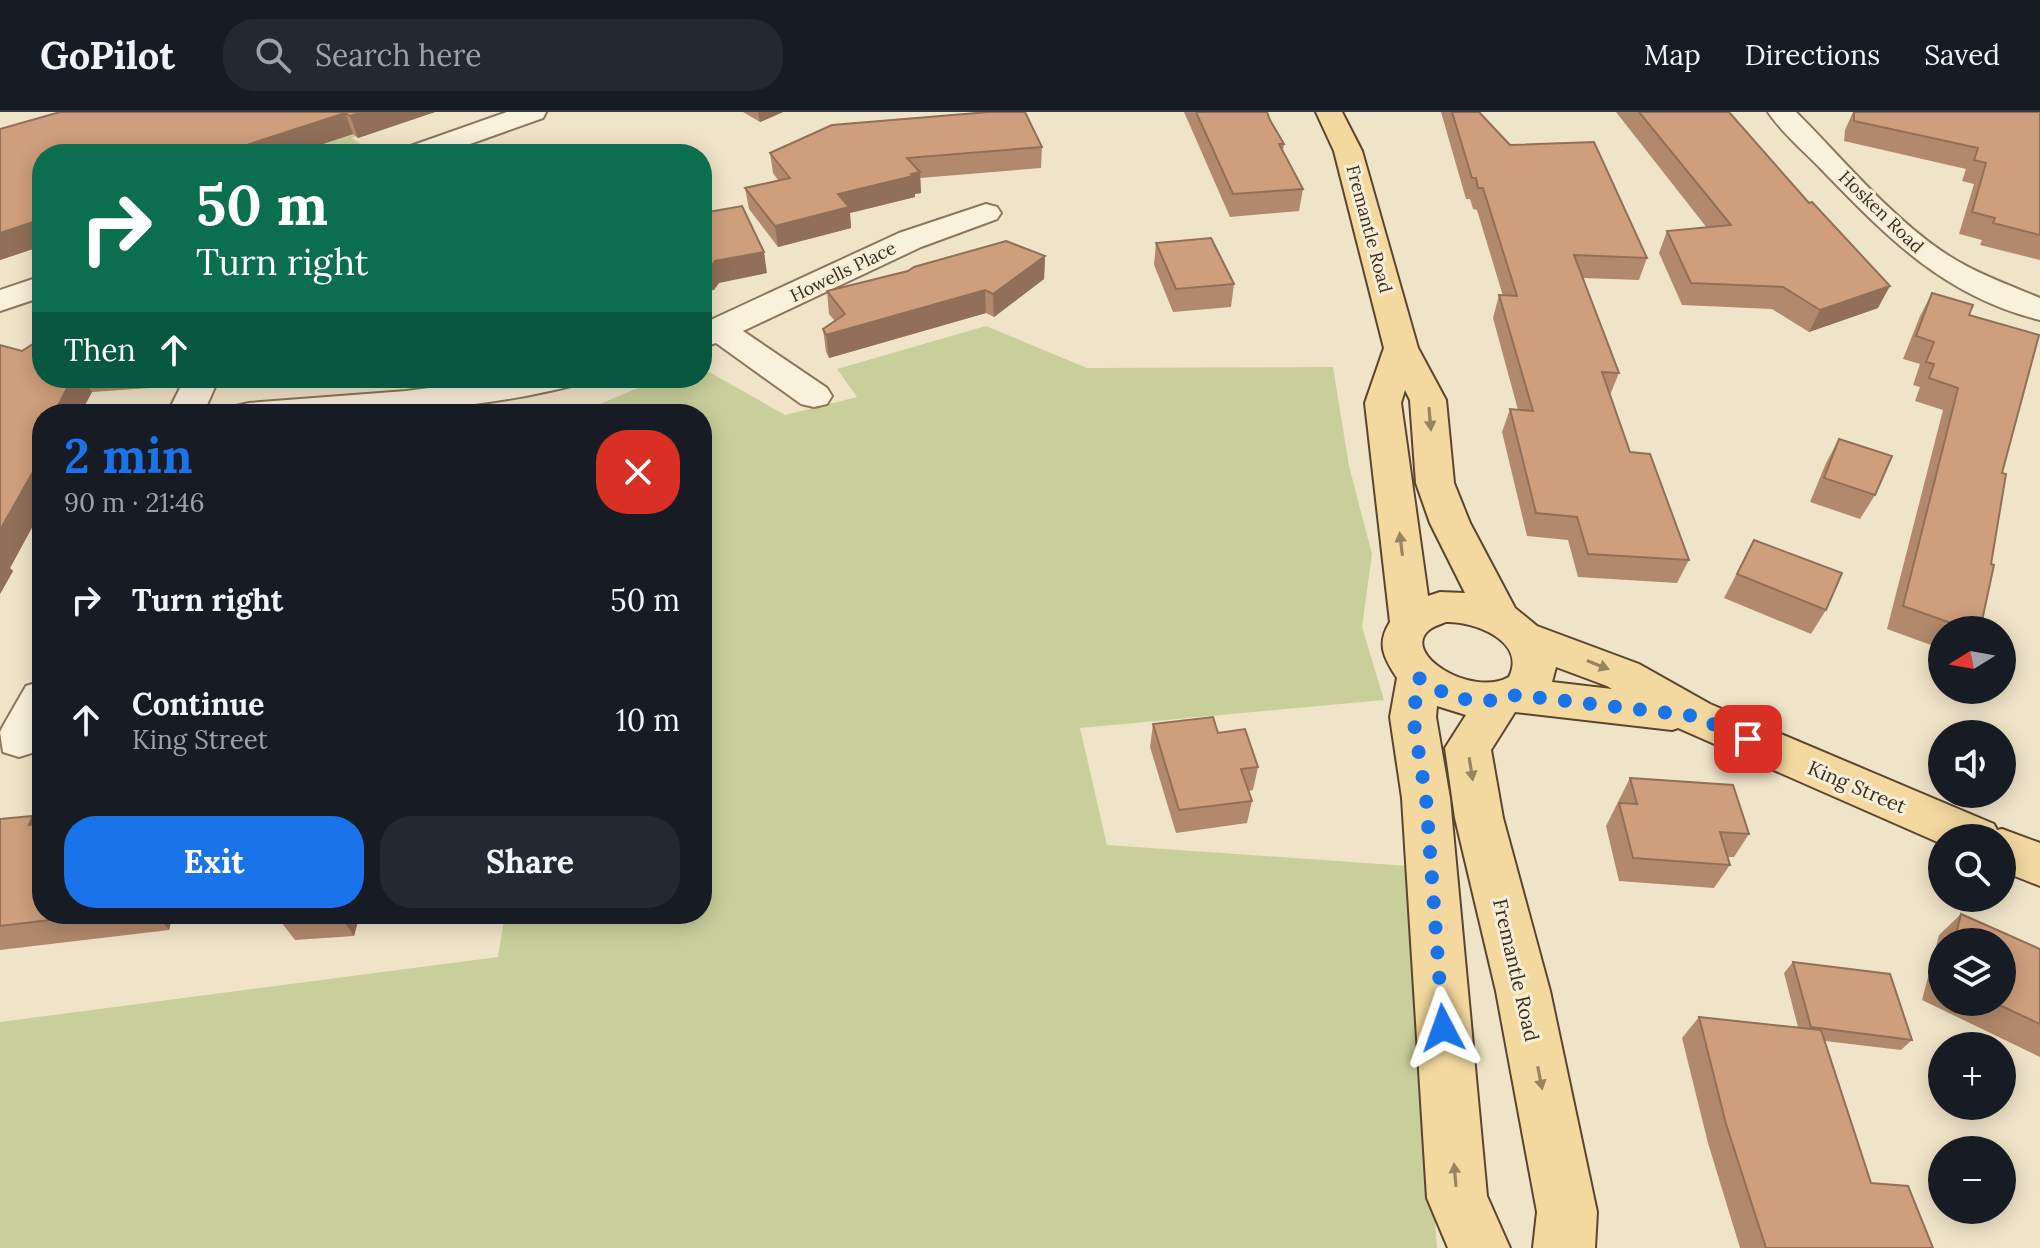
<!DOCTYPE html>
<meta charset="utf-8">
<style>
body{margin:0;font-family:Lora,serif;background:#242831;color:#f1f3f6;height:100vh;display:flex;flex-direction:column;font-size:30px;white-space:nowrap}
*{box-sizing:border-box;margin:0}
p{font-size:26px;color:#9ea1a6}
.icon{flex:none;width:44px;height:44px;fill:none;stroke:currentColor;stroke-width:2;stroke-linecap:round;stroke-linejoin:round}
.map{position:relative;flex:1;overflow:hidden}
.panel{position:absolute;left:32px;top:292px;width:680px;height:520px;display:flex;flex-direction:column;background:#171b24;border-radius:32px;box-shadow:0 4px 20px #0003}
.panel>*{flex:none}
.banner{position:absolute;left:32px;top:32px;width:680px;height:244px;border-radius:32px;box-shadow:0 4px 20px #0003;background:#0b6e4f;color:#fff;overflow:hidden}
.needle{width:52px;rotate:259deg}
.buttons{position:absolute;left:1928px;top:504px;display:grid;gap:16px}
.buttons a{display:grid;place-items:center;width:88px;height:88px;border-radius:50%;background:#171b24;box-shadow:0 4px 20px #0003;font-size:40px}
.pin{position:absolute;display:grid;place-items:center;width:68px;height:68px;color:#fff;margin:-34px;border-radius:16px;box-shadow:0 4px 12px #0006}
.me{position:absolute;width:88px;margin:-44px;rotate:356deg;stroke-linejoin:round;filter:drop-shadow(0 0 6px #0008)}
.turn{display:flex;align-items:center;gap:28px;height:168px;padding:0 32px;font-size:36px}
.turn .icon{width:104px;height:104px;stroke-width:2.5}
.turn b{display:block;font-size:56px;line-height:68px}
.then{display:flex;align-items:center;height:76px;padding:0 32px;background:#0003;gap:16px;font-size:30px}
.round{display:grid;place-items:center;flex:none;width:84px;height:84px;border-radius:32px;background:#242831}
.headline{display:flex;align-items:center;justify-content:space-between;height:136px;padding:0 32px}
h1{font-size:48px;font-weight:700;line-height:60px;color:#1a73e8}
.action{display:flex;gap:16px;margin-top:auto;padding:16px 32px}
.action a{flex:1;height:92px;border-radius:32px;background:#1a73e8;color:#fff;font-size:32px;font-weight:700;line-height:92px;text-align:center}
.action a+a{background:#242831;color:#f1f3f6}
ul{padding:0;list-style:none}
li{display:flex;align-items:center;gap:24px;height:120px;padding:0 32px}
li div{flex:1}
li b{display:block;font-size:30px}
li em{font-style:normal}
header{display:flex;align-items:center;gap:48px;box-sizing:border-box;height:112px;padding:0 40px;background:#171b24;border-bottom:2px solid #363941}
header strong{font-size:38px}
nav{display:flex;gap:44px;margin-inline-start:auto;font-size:28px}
.search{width:560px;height:72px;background:#242831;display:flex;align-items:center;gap:20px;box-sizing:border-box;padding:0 28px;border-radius:32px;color:#9ea1a6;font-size:30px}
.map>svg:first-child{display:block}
</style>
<header>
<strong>GoPilot</strong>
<div class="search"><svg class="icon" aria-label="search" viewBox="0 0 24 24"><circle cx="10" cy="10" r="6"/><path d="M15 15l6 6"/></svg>Search here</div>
<nav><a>Map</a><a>Directions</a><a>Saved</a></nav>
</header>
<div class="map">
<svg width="2040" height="1136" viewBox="0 0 2040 1136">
<rect width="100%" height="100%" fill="#f0e4c8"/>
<!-- green -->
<g fill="#c9cf9b">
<path d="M326,0L356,24L352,26L364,35L343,42H295L339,27Z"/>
<path d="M986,214L1087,256L1333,255L1349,354L1372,442L1362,515L1384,588L1080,616L1107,733L1408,754L1437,1136H0V910L498,845L505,802H702V302H582L583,299L662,266H702V256L785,303L857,285L837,257Z"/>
</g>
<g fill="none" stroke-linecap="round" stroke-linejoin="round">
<defs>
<g id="minor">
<path d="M507,0H546L543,6L442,42H401L405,36Z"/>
<path d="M1768,0H1796C1841,45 1888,102 1940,138C1970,159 2006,172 2040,186V208C1944,184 1888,126 1822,58C1804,39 1782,21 1768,0Z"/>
<path d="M986,92L997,95L1001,101L997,107L921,135L743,219L827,276L832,284L827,292L814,295L801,292L716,231L702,235V212L899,121Z"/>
<path d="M42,164V185L0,199V178Z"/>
<path d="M185,266H219L203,302H167Z"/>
<path d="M507,266H580L575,273C458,303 350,302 231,302L236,294L249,291L406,279Z"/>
<path d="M42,569V627L35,640L19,645L3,640L0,620L3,614L26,574Z"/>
</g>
<path id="major" d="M1316,0H1342L1362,39L1418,236L1446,288L1454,371L1470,411L1515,496L1537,514L1639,552L1710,592L1994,712L1997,718L2002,717L2040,731V774L2002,759V726H1942V732L1678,616L1672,618L1515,600L1491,638L1503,706L1550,879L1597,1100L1595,1136H1533L1537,1100L1496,879L1455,706L1445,636L1466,603L1437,594L1436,605L1450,686L1487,1084L1510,1136H1448L1427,1086L1402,686L1390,605L1397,566C1384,546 1376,532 1390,510L1365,291L1384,236L1334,39ZM1405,278L1410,288L1416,371L1430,411L1465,481L1440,480L1428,484L1401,291ZM1446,510C1474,509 1527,529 1509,565C1472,586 1400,542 1429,518C1434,514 1441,512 1446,510ZM1556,555L1607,574L1612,577L1552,570Z"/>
</defs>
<!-- minor casing -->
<use href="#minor" stroke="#8d765c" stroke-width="4"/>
<!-- major casing -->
<use href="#major" stroke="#5b4430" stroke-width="4"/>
<!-- minor -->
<use href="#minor" fill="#faf1dc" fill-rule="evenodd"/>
<!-- major -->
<use href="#major" fill="#f3d9a0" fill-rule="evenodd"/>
</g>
<!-- wall -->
<g fill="#b2896c" fill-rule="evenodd">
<path d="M60,0H435L358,26L353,22L42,42V134L0,148V17Z"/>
<path d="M743,0H783L760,10Z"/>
<path d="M1184,0H1267L1270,8L1284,32L1283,39L1303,77L1299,99L1230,105Z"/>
<path d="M1441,0H1479L1510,33L1647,146L1639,168L1583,166L1619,261L1610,283L1630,340L1689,448L1677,471L1578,465L1568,428L1527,424L1502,320L1510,297L1518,298L1493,206L1499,183L1503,184L1477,98L1473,97L1470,87H1466Z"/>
<path d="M1616,0H1729L1878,196L1809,220L1772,197L1682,193L1659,141L1667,119L1707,116Z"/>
<path d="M1853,0H2040V148L1980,133L1982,128L1959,122L1974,72L1962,69L1966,57L1844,29L1845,18Z"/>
<path d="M1042,35L1041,56L920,66L921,81L915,82V85L850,101L851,116L778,135L749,97L745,76L778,68L773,61L770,41Z"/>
<path d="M1156,131L1234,172L1231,195L1173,200L1154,153Z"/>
<path d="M1045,144L1044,167L994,205L986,201L829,246L826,240L823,217L835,209L829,202L827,179Z"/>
<path d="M1932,181L1969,203L2002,361L1980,518H1942V537L1887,517L1943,298L1915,289L1920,275L1913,273L1920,252L1903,247L1920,204Z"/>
<path d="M22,239L42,266H182L178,274L92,280L80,302H42V397L10,456L13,459L0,482Z"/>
<path d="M1839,327L1875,383L1860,407L1810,390L1826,351Z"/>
<path d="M1754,428L1826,498L1811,522L1724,486Z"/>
<path d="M1153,612L1218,621L1258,655L1253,678L1249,679L1252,689L1247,711L1176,721L1150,635Z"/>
<path d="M1630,666L1749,722L1734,745H1728L1730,753L1714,776L1619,769L1606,714Z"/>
<path d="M33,704L40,712L42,802H174H173L169,818L0,838V707Z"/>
<path d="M280,802H360L354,824L295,828L278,806Z"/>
<path d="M1961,802L2040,837V945L1922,888L1939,823ZM1942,830H2002V890H1942Z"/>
<path d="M1793,850L1912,928L1901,938L1825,929L1871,1071L1933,1136H1740L1708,1031L1682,926L1699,905L1798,915L1784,861Z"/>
</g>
<!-- shaded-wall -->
<g fill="#916f58">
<path d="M363,0H435L358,26L350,4Z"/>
<path d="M758,0H783L760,10Z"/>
<path d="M345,1L353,22L294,42H219Z"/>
<path d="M920,60L921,81L915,82V85L850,101L851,116L778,135L775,114L838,82Z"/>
<path d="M42,107V134L0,148V121Z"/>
<path d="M764,140L767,161L719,171L714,178L702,180V157L715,149Z"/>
<path d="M1045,144L1044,167L994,205L993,182Z"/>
<path d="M1890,174L1878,196L1809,220L1820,198Z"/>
<path d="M985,178L986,201L829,246L826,223Z"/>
<path d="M72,266H83L92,280L80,302H54Z"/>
<path d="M173,266H182L178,274Z"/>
<path d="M42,324V397L10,456L13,459L0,482V418Z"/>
<path d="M33,704L42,714L29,713Z"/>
<path d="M155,802H173L169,818Z"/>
<path d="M339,802H360L354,824Z"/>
</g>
<!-- building -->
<g fill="#cf9f7d" stroke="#916f58" stroke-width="2">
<path d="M60,0H363L350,4L345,1L219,42H42V107L0,121V17Z"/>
<path d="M989,0H1025L1042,35L907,46L920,60L911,62L913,64L838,82L849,95L775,114L745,76L790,66L770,41L832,13Z"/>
<path d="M1196,0H1267L1270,8L1284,32H1279L1303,77L1233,82Z"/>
<path d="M1452,0H1479L1510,33L1594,30L1647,146L1574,143L1619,261L1602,260L1630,340L1650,342L1689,448L1588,442L1577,405L1536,401L1510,297L1533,299L1499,183L1517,184L1483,76H1478L1476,66H1472Z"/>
<path d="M1639,0H1729L1809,91L1812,90L1890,174L1820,198L1783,175L1691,171L1667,119L1731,113Z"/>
<path d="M1854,0H2040V123L1993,111L1995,106L1972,100L1986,51L1974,48L1978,36L1854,9Z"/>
<path d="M742,94L764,140L715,149L710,156L702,157V101Z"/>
<path d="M1211,126L1234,172L1176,177L1156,131Z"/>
<path d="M1006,129L1045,144L993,182L985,178L826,223L823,217L845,202L827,179L908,159L914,155Z"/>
<path d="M1932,181L1973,193L1969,203L2039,223L2002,361L2006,362L1991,452L1994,453L1980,518H1971L1903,494L1958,276L1929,266L1934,252L1926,250L1934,230L1916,224Z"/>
<path d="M42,226V266H72L54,302H42V324L35,338L42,337V344L0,418V233L22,239Z"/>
<path d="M540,293L539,302H488V298Z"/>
<path d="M1839,327L1892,344L1875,383L1824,366Z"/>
<path d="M1754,428L1842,461L1826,498L1737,462Z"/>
<path d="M1213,605L1218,621L1245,617L1258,655L1241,657L1252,689L1179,698L1153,612Z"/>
<path d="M1630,666L1733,673L1749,722L1720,720L1730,753L1633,746L1619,691L1637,692Z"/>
<path d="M33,704L29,713L42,711V802H100L0,814V707Z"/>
<path d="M280,802H339L278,806Z"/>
<path d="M1961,802L2040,837V912L1993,890H2002V830H1954Z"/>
<path d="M1793,850L1890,862L1912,928L1811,915Z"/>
<path d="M1699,905L1821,918L1871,1071L1908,1074L1933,1136H1766L1726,1012Z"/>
</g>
<!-- one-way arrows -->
<defs><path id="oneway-solid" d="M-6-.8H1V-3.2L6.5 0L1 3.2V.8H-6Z" transform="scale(2)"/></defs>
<g fill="#988460">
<use href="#oneway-solid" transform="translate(1430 307) rotate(85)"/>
<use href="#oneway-solid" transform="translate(1401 432) rotate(-97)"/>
<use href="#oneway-solid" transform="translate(1598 553) rotate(22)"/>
<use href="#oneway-solid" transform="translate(1471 657) rotate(81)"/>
<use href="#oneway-solid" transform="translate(1540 966) rotate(79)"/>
<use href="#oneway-solid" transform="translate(1455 1063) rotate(-95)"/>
</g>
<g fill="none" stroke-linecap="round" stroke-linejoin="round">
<!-- route -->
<path stroke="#1a73e8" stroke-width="14" stroke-dasharray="0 25.2" d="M1443,916L1426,686L1413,605L1419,566C1450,588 1480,595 1516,583L1694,604L1748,627"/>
</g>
<g text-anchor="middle" stroke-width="6" stroke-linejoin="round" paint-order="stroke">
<!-- far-street labels -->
<g font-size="18" fill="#3d2e20" stroke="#f7eed8">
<text transform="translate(1881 100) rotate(44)" y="6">Hosken Road</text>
<text transform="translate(1369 117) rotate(75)" y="6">Fremantle Road</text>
<text transform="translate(843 160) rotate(-26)" y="6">Howells Place</text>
</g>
<!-- street labels -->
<g font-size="20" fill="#3d2e20" stroke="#f7eed8">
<text transform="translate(1857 675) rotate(23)" y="7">King Street</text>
<text transform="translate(1516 858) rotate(77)" y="7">Fremantle Road</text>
</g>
</g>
</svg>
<div class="buttons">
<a><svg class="needle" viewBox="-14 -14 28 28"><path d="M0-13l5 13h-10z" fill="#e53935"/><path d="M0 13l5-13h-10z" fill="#9ea1a6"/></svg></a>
<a><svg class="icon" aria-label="sound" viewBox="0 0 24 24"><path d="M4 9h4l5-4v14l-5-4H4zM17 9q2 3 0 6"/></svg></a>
<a><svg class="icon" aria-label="search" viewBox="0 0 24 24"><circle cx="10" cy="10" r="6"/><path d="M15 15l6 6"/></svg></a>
<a><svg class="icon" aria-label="layers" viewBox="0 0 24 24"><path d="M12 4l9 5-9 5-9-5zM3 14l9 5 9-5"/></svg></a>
<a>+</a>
<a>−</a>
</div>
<div class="pin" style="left:1748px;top:627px;background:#d93025"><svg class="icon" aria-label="arrive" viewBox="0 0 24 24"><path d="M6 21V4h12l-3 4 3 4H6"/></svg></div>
<svg class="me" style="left:1443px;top:916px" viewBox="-20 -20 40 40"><path d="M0-17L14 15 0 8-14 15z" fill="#1a73e8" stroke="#fff" stroke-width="4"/></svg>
<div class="banner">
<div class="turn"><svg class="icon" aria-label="right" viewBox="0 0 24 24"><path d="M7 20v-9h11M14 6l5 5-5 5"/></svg><div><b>50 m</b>Turn right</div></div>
<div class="then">Then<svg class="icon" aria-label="ahead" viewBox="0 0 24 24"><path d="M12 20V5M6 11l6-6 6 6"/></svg></div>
</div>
<section class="panel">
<div class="headline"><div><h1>2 min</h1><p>90 m · 21:46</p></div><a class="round" style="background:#d93025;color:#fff"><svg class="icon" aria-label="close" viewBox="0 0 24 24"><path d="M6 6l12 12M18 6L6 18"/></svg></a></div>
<ul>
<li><svg class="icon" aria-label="right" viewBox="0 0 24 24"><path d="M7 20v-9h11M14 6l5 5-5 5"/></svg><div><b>Turn right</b></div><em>50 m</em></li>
<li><svg class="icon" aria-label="ahead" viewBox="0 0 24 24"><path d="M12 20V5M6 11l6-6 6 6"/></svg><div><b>Continue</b><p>King Street</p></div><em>10 m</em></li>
</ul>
<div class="action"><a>Exit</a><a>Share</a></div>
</section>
</div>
